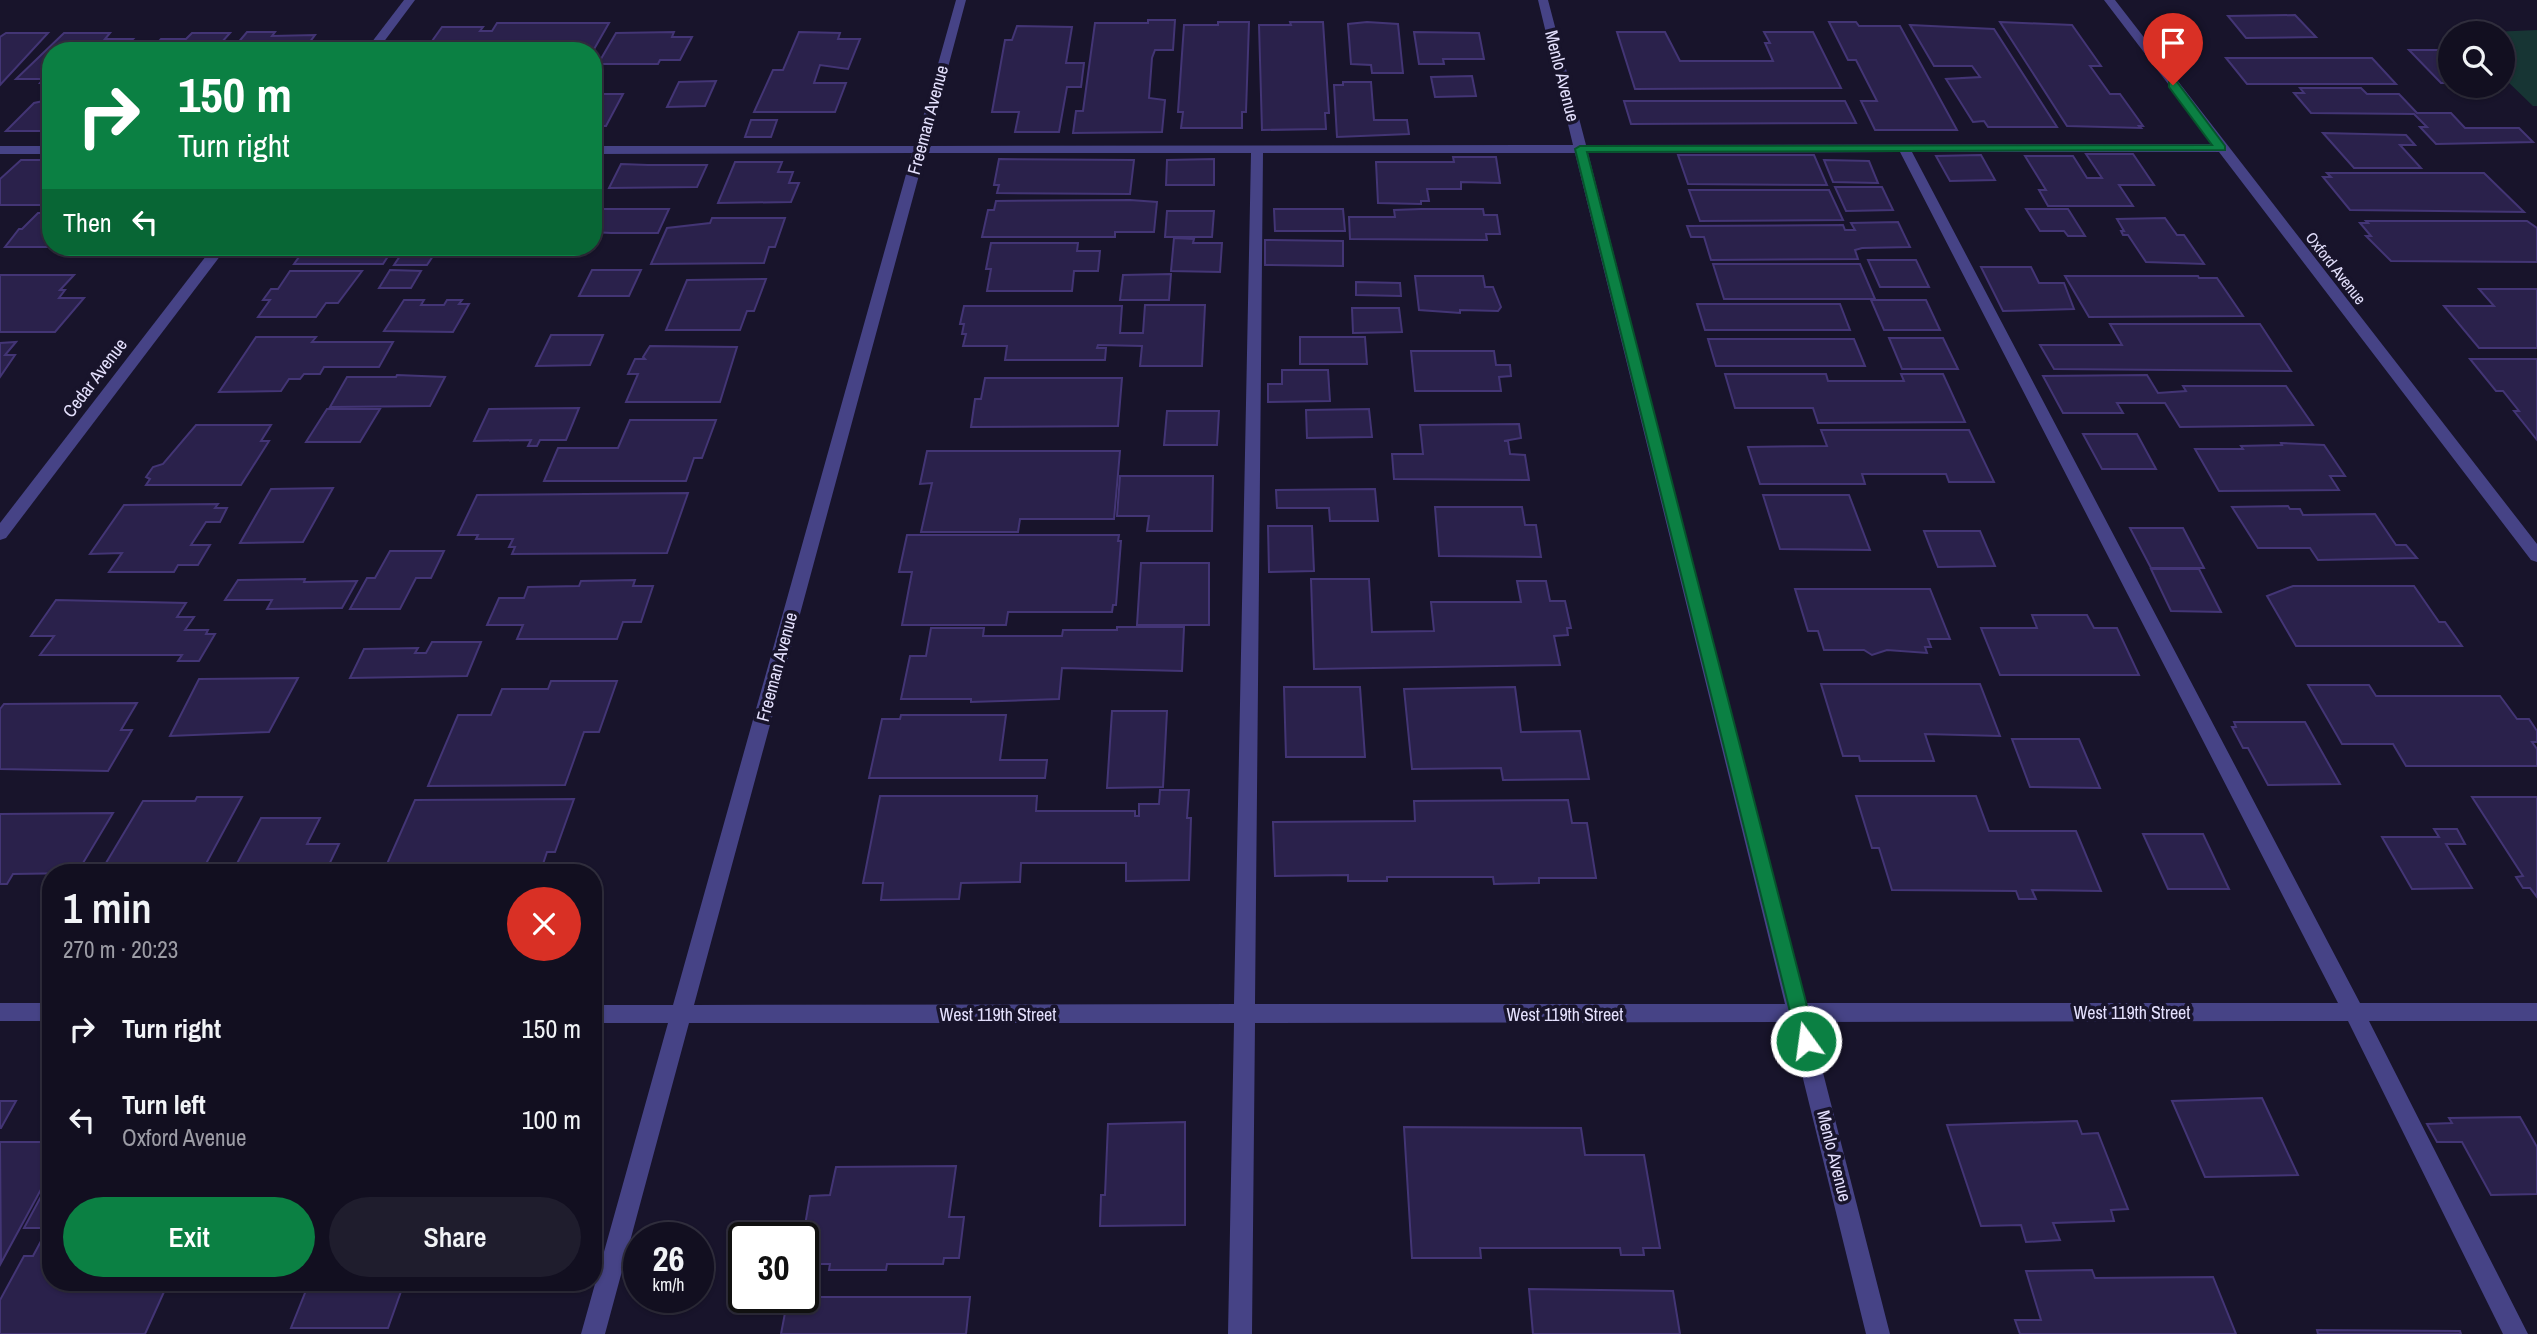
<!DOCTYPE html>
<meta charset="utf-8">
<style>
body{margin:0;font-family:"Archivo Narrow",sans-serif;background:#1f1d2d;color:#f1f3f6;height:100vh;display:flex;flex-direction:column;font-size:26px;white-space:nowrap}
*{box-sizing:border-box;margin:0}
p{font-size:23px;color:#9c9ca5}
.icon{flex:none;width:38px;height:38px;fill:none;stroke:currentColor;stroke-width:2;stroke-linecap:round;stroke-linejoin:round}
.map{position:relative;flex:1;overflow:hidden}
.sheet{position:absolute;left:42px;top:864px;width:560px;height:427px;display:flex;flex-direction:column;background:#120f20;border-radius:28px;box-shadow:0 2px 5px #0004,0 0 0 2px #312f3e}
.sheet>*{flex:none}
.guide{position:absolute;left:42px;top:42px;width:560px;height:214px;border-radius:28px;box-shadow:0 2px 5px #0004,0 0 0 2px #312f3e;background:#0b8043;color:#fff;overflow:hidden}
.buttons{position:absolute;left:2438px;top:21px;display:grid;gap:14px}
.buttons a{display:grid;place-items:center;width:77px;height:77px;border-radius:50%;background:#120f20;box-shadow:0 2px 5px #0004,0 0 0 2px #312f3e;font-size:35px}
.speed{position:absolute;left:623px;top:1222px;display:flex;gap:14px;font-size:35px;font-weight:700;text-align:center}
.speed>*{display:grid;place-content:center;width:91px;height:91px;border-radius:50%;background:#120f20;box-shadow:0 2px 5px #0004,0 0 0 2px #312f3e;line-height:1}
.speed small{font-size:18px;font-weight:400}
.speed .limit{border:4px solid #111;border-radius:10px;background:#fff;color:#111}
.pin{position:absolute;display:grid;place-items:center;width:60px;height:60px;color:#fff;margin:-72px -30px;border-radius:50% 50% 50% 0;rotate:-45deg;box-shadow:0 0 7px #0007}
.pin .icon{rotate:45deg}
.me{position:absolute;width:77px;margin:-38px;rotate:346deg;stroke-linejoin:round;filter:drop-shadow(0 0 5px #0008)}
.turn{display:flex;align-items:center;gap:24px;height:147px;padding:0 21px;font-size:32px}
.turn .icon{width:91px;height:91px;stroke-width:2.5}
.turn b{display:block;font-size:49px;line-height:60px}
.then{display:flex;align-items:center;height:66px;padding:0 21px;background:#0003;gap:14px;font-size:26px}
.round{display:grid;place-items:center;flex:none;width:74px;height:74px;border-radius:37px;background:#1f1d2d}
.summary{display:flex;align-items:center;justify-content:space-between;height:119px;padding:0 21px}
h1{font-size:42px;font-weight:600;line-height:52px}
.cta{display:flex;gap:14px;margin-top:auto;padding:14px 21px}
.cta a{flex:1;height:80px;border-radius:42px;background:#0b8043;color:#fff;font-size:28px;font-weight:600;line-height:80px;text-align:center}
.cta a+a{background:#1f1d2d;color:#f1f3f6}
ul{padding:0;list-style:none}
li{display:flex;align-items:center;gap:21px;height:91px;padding:0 21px}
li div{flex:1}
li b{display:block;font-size:26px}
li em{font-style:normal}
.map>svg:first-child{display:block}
</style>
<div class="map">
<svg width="2537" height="1334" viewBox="0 0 2537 1334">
<rect width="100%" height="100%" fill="#18142b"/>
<!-- green -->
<path fill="#173534" d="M2537,30V106H2533L2503,77L2502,33H2469Z"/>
<!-- building -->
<g fill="#2a214b" stroke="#433575" stroke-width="2">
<path d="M2295,15L2316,37L2246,38L2228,16Z"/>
<path d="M1148,20H1175L1173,50H1155L1152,58L1149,98L1165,100L1162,132L1073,133L1076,111H1083L1095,23H1148Z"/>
<path d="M1218,22H1249L1246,112H1242V128H1181L1183,112H1178L1184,25H1218Z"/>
<path d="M1290,22H1323L1329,113H1325L1326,129L1262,130L1259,25H1291Z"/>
<path d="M1367,22L1398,24L1403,73H1372L1371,65L1351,64L1348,24Z"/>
<path d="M1829,22H1856L1859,26H1900L1957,130H1875L1861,101H1877L1856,60H1848Z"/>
<path d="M2000,22L2072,25L2101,66H2090L2110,94H2120L2143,126H2139L2141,128L2067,126Z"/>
<path d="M497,23H609L593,51H425L442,27H483L480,31H492Z"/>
<path d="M1910,25L1994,29L2057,127H1988L1984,121L1973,122L1946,79L1980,77L1972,66H1934Z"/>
<path d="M1017,26L1072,27L1066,63H1084L1081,87H1067L1059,132H1015L1019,112H992L1005,40H1012Z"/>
<path d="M247,32H275L272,36L315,35L303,51H231Z"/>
<path d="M674,32L672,37H692L680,60H660L658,64H598L616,33Z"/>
<path d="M799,32L840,33L838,39H860L848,69L820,65L814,83H846L835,112H754L773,70H783Z"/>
<path d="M1414,32L1479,33L1484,59H1443L1444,64H1419Z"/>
<path d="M1617,32H1665L1680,61H1773L1765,43H1770L1764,32H1813L1841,88L1635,89Z"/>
<path d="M6,33H48L0,85V37Z"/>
<path d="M64,33H110L105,39H133L121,51H51V83H40L43,79H16Z"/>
<path d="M192,33H230L214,51H150L161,39H186Z"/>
<path d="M2409,50H2445L2450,55V83H2441Z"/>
<path d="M2226,58H2372L2396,84H2247Z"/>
<path d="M1472,76L1476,96L1435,97L1431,77Z"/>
<path d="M716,81L705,106L667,107L679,82Z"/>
<path d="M1343,82H1371L1374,120H1407L1409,134L1337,137L1334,85H1343Z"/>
<path d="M2300,88H2361L2367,94H2399L2417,113H2451L2465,128H2519L2533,142L2436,144L2420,127H2427L2414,114L2311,113L2294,93H2304Z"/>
<path d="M593,94H623L606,126H593Z"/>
<path d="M48,100H51L48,131H6L34,103Z"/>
<path d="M1624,101H1845L1856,123L1631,124Z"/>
<path d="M751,120H777L771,137H745Z"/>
<path d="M2323,133L2406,135L2415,145H2400L2421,168H2354Z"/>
<path d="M2086,154H2133L2154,185H2119L2133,206H2048L2039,190H2046L2025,156H2073L2087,178H2102Z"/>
<path d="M1678,155H1814L1827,185L1688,184Z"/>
<path d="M1981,155L1995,180L1950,181L1936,156Z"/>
<path d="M1453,157H1496L1500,183L1461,182V189H1427L1429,201H1421V204L1378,203L1376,162H1454Z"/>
<path d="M999,159L1134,160L1130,194L997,193L999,185H994Z"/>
<path d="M1214,159V185H1166L1167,160Z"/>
<path d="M21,160H51V209H44L47,205H0V179Z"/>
<path d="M1824,160L1869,161L1878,183L1833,182Z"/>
<path d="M735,162H782L778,172H793L789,183H799L791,202L718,203Z"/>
<path d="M621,164L648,165H707L697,187L609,188Z"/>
<path d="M2327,173H2484L2524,212L2350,210L2323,177H2331Z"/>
<path d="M1835,187H1882L1893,210L1846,211Z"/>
<path d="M1689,190H1829L1843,220L1700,221Z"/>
<path d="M1130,200L1157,202L1154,232H1115V237H982L988,210H994L996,201Z"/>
<path d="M593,209H669L658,233H611L593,232Z"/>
<path d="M1274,209H1343L1345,231H1275Z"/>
<path d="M1421,209H1483L1484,215H1497L1500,234H1486L1487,240L1350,239L1349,217H1395L1394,210Z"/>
<path d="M2026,209H2068L2085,236H2068L2064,231H2040Z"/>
<path d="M1167,211H1214L1212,237H1165Z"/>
<path d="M38,213H51V247H121H5L19,229H22Z"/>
<path d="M712,218H785L775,247H769L764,263L651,264L667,228L710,223Z"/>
<path d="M2165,218L2177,235H2184L2204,264L2146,262L2128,235H2123L2121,231H2124L2117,219Z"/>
<path d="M2366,221H2527L2537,228V262L2391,261L2366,236H2371L2360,223H2368Z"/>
<path d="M1898,222L1910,247L1862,248L1855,250L1858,259L1711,260L1704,237H1691L1687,226L1843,225L1845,230H1855L1851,223Z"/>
<path d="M1174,238L1194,239L1193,243H1222L1220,272L1171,271Z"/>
<path d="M1265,240L1343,241V266L1265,265Z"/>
<path d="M991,243H1078L1077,251H1100L1098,271H1074L1072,291H987L991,269H986Z"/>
<path d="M306,247H394L383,264H294Z"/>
<path d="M406,247H439L427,265H394Z"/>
<path d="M1868,260H1916L1929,287H1880Z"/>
<path d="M1713,264H1860L1875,299H1724Z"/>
<path d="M1981,267H2031L2039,283H2064L2074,309L2003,311Z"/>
<path d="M390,270L421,271L411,288H379Z"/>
<path d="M592,270H641L629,296H579Z"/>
<path d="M290,271H362L338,303H326L316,317H258L270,300H263L271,289H278Z"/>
<path d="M1171,274L1169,300H1120L1123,275Z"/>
<path d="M0,275H74L60,290H65L59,298H84L55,332H0Z"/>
<path d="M1415,276H1483L1485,287H1493L1501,307L1498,311L1460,310V313L1419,310Z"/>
<path d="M2065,276H2198L2199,278H2217L2243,316L2089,317Z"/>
<path d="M766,279L754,311H747L740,330H666L687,280Z"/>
<path d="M1356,282L1400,283L1401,296L1356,295Z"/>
<path d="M2479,289H2537V348H2479L2444,306H2494Z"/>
<path d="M404,300H424L421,305H444L447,300H462L459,304H469L453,332L384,331Z"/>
<path d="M1871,300H1926L1940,330H1884Z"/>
<path d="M1697,304H1840L1850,330H1705Z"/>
<path d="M1145,305H1205L1202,366H1140L1142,346L1098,345L1097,348H1106L1105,360H1005L1007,346H963L966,334H962L964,324H960L964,306H1122L1120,333H1143Z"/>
<path d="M1352,308H1399L1402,332L1353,333Z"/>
<path d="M2110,324H2260L2291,371L2054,369L2040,345H2122Z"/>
<path d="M551,335H603L590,365L536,366Z"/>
<path d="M256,337H316L312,342H393L379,367H324L320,374H304L300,379H289L281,391L219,392Z"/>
<path d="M1300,337H1365L1367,364H1300Z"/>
<path d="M1889,338H1943L1958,369H1902Z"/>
<path d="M1708,339H1854L1865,366H1716Z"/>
<path d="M16,342L5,355H15L0,377V343Z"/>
<path d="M650,346L737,347L720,402H626L638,374H628L635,359H645L643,357Z"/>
<path d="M1411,351H1494L1496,365H1510L1511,376L1499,377L1501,391H1415Z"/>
<path d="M2470,359H2537V440L2514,411H2519L2503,391H2496Z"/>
<path d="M1282,370H1328L1330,401L1268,402V384H1282Z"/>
<path d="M1725,374H1826L1828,381H1904L1901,374H1943L1965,422L1818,423L1813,408H1735Z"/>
<path d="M397,375L445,377L430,406L330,407L347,377H396Z"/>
<path d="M2147,375L2158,393L2186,391L2183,386H2286L2313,425L2180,427L2165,403H2117L2123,413H2063L2043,376Z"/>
<path d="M985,378H1122L1118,426L971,427L975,399H981Z"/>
<path d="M579,408L566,440H540L537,446H528L531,440L474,441L489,409Z"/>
<path d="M327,409H380L360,442H306Z"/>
<path d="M1369,409L1372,437L1307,438L1306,410Z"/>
<path d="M1167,411H1219L1217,445H1164Z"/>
<path d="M630,420H716L702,458H694L686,481H544L558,448H618Z"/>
<path d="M1519,424L1521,438L1504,441H1508L1510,454L1525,455L1529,480L1394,479L1392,454H1423L1420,425Z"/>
<path d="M196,425H271L261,441H269L241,485H146L150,479L146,477L153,467L163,464Z"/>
<path d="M1821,430H1969L1994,482H1949L1946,474H1862L1865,484H1760L1748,447L1827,446Z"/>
<path d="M2083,434H2137L2156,469H2102Z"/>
<path d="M2281,443L2324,445L2345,476H2330L2339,490L2219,491L2195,449H2243L2241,446L2282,445Z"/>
<path d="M927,451H1120L1114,519H1020L1018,532H921L932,483L920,484Z"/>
<path d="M1120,476H1213L1212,531H1147L1149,516H1117Z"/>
<path d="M333,488L303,542L240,543L271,489Z"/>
<path d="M1375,489L1378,521H1330L1329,508H1277L1276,490Z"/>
<path d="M688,493L667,553L512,554L515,547H509L513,539H476L478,535H458L477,495Z"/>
<path d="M1763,495H1849L1870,550L1780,549Z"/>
<path d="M218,504L215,508H227L220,522H206L191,545H210L198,565H178L174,572H109L122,553L90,554L124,505Z"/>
<path d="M2288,506L2290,509H2300L2303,515L2375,514L2396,545H2406L2417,558L2318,560L2310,548H2258L2232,507Z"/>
<path d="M1435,507H1522L1525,525H1536L1541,557L1439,556Z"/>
<path d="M1268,526H1312L1314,571L1269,572Z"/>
<path d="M2130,528H2183L2204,568H2151Z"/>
<path d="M1924,531H1980L1995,566L1938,567Z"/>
<path d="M907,535H1119L1118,541H1121L1116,605H1113L1112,612H1008L1006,625H902L912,572H899Z"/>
<path d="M390,551H444L431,578H416L400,609H350L367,578H375Z"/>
<path d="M1141,563H1209V625H1137Z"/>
<path d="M2151,569H2199L2221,612L2171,611Z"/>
<path d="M305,579L304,582L357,581L342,608L267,609L272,600H225L238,580Z"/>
<path d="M1311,579H1369L1372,632L1434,631L1431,602H1521L1517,581H1546L1550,601H1565L1571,628H1567L1568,635L1554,636L1560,665L1314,669Z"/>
<path d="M635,580L633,586H653L641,622H623L617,639H517L523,625H487L499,598H524L528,587L579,586L581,581Z"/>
<path d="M2293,586H2414L2439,622H2445L2462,646H2296L2267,596Z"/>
<path d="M1795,589H1930L1950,639H1928L1931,647H1925L1927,653L1887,650L1872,655L1864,650H1824L1818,631H1808Z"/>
<path d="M56,600L186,603L177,617H194L185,630H208L206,634H215L199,661H178L182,655H40L54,636H31Z"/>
<path d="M2032,615H2087L2094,628H2117L2139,675H2000L1981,628H2037Z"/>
<path d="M1117,627H1184L1182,671L1062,668L1059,699L971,702V699H901L910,656H926L931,628H984L983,636H1062L1063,630H1117Z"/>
<path d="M432,642H481L467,676L350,678L364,649L418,648L415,653H426Z"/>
<path d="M298,678L269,732L170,736L199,679Z"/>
<path d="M551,681H617L599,732H584L565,785L428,786L458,715H491L502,689H548Z"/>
<path d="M1821,684H1980L2000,736L1925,734L1934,761H1860L1859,756H1843Z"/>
<path d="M2308,685H2369L2376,696H2500L2517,719H2529L2537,731V742H2532L2537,749V766H2406L2393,744H2342Z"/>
<path d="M1284,687H1360L1365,757H1286Z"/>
<path d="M1515,687L1521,732L1580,731L1589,779L1503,780L1501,768L1412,769L1404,689Z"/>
<path d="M137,703L121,730H132L108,771L0,769V709L4,704Z"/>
<path d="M1112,711H1167L1163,787L1107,788Z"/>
<path d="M901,715H1006L1000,760H1047L1045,778H869L882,719H900Z"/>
<path d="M2234,722H2305L2340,784L2268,785L2248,748H2243L2232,727H2236Z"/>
<path d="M2012,739H2079L2100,788L2030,787Z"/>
<path d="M1160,790H1189L1187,818H1191L1189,880L1126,881V863H1021L1020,882L961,883L959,899L881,900L883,883H863L880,796H1037L1036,811H1135V816H1139V804H1159Z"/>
<path d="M1856,796H1976L1989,831H2076L2101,891L2032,890L2036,899H2019L2016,891L1892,890L1879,848H1872Z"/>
<path d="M197,797H242L201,873H100L143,801H195Z"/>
<path d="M2472,797H2537V897L2530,888H2523L2516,877L2523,876Z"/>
<path d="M574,799L555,852H547L540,873H383L415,800Z"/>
<path d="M1568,800L1572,823H1587L1596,878H1539V883L1494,884L1493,877H1387V881H1348V875L1275,876L1273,822L1415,821L1414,801Z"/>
<path d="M113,813L77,873L13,874L7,884H0V814Z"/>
<path d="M261,818H320L307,844H339L325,873H232Z"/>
<path d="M2434,829H2457L2465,844H2446L2472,888L2412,889L2382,837H2439Z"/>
<path d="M2143,834H2203L2229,889H2168Z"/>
<path d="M2262,1098L2298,1175L2205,1177L2172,1101Z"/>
<path d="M0,1101H16L1,1128H0Z"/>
<path d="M2520,1117L2537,1147V1194L2491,1195L2462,1142H2437L2427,1124L2452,1123L2449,1118Z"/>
<path d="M2077,1121L2082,1134L2098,1133L2128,1209L2111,1210L2114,1221L2053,1223L2060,1240L2026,1242L2021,1225L1981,1226L1947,1125Z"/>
<path d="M1185,1122V1225L1100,1226L1101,1195H1105L1108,1124Z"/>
<path d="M1404,1127L1581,1128L1585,1155H1644L1660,1248H1643L1644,1255H1621L1620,1248H1480L1481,1258H1412Z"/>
<path d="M0,1142H51V1171L1,1263Z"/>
<path d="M956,1166L949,1217H964L959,1258H944L943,1264H887L886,1270H829L830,1264H816L818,1255H803V1237L810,1196L830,1195L836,1167Z"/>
<path d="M51,1178V1283H168L145,1334H0V1300L24,1256H33L48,1228H24Z"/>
<path d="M2092,1270L2095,1278L2213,1277L2236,1334H2020L2015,1320H2041L2026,1271Z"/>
<path d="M309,1283H404L388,1328H291Z"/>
<path d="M1529,1289L1673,1291L1680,1334H1533Z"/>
<path d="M788,1297H970L966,1334H781Z"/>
<path d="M2317,1330L2460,1331L2461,1334H2318Z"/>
</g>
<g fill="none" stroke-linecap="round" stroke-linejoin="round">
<!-- minor -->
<g fill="#464386" fill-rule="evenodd">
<path d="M404,0H415L377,51H365Z"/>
<path d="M956,0H966L927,146L1573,145L1538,0H1548L1586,145L2214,144L2104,0H2115L2537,544V562L2531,560L2219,152H1912L2360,1003H2537V1021H2369L2528,1334H2503L2348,1021L1810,1022L1890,1334H1866L1789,1022L1255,1023L1252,1334H1228L1234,1023H689L605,1334H581L668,1023H593V1005H673L912,153L593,154V146H915ZM1900,152L2338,1003H1805L1588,153ZM925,153H1251L1234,1004L694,1005ZM1263,153H1575L1785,1004H1255Z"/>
<rect x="0" y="146" width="51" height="8"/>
<path d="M213,247H227L6,538L0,540V523Z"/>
<rect x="0" y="1003" width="51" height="18"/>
</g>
</g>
<!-- route -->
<path fill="#0b8043" stroke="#07532c" stroke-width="2" d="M2169,82H2177L2225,146V150L1587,152L1816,1041L1813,1048L1806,1050L1799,1048L1575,149L1580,146L2212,145L2169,87Z"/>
<g text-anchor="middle" stroke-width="7" stroke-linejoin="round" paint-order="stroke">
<!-- far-street labels -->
<g font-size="16" fill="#e4e0fd" stroke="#18142b">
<text transform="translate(2336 268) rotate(52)" y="6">Oxford Avenue</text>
</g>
<!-- street labels -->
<g font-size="18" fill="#e4e0fd" stroke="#18142b">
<text transform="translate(1562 76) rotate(76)" y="6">Menlo Avenue</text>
<text transform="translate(928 120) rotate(-75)" y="6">Freeman Avenue</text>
<text transform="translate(95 378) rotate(-53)" y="6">Cedar Avenue</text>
<text transform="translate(777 667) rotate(-75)" y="6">Freeman Avenue</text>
<text x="2132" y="1019">West 119th Street</text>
<text x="998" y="1021">West 119th Street</text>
<text x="1565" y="1021">West 119th Street</text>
<text transform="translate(1834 1156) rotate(76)" y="6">Menlo Avenue</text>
</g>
</g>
</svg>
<div class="buttons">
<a><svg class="icon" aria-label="search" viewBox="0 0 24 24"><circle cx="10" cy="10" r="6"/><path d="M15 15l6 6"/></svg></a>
</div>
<div class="speed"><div>26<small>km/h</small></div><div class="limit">30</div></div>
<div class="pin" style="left:2173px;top:85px;background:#d93025"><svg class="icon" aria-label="arrive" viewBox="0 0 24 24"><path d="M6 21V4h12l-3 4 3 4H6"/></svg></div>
<svg class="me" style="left:1806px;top:1041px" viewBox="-20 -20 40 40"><circle r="17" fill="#0b8043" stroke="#fff" stroke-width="3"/><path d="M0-11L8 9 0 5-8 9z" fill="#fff"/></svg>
<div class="guide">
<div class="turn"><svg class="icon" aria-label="right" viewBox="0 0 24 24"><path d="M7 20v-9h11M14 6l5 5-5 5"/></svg><div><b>150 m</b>Turn right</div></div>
<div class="then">Then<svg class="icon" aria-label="left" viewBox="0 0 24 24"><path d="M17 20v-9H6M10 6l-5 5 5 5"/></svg></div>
</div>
<section class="sheet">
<div class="summary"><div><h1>1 min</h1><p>270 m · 20:23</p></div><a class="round" style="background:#d93025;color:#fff"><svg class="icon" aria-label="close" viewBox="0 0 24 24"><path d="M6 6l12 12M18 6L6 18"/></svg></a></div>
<ul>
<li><svg class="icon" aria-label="right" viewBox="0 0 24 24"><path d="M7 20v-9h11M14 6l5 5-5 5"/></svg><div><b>Turn right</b></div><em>150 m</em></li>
<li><svg class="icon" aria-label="left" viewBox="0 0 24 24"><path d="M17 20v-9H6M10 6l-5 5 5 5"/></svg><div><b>Turn left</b><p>Oxford Avenue</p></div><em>100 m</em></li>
</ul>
<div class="cta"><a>Exit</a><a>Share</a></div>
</section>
</div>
